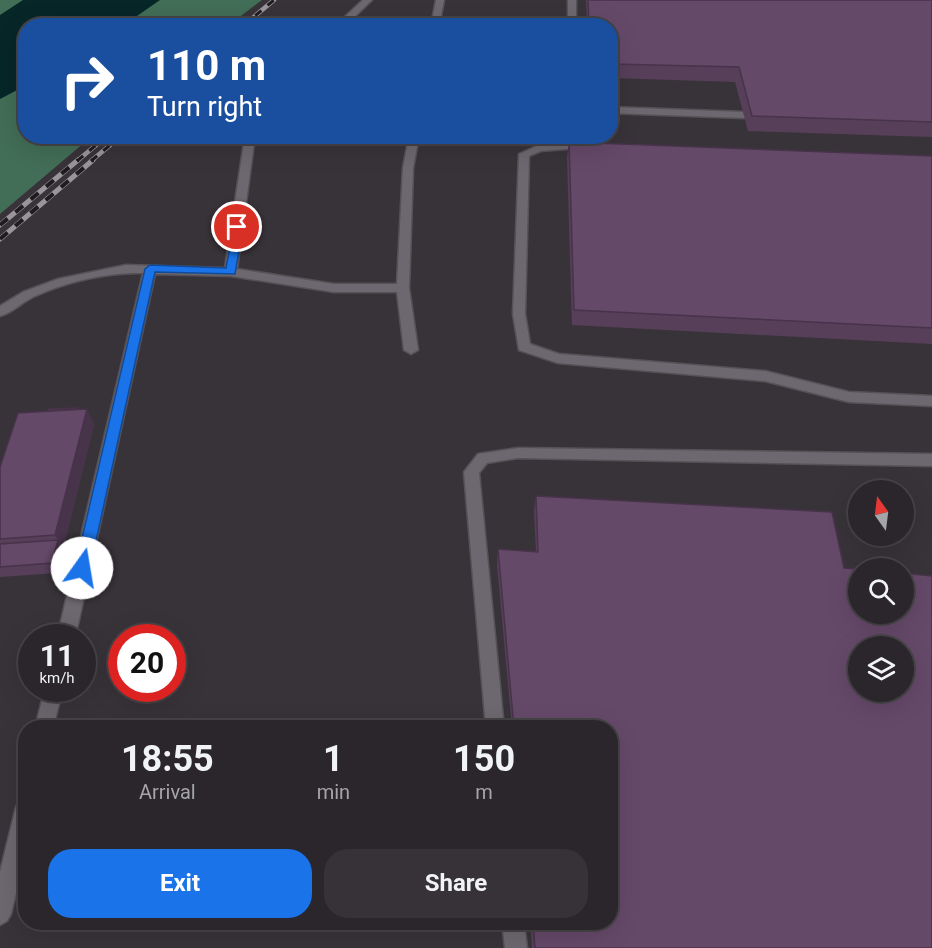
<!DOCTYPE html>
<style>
body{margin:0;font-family:Roboto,sans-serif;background:#363237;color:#f1f3f6;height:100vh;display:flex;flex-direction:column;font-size:22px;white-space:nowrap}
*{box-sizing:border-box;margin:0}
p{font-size:20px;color:#a5a5a9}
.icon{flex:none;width:33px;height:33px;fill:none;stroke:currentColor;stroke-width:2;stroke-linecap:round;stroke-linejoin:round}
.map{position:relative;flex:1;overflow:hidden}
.side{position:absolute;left:18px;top:720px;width:600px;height:210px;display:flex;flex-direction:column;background:#2a262b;border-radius:24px;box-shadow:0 6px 24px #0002,0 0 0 2px #464347}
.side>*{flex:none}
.top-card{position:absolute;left:18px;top:18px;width:600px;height:126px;border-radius:24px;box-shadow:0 6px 24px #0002,0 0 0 2px #464347;background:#1a4fa0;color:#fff;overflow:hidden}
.needle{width:39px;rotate:346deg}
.buttons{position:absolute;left:848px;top:480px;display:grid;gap:12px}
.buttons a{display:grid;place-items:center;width:66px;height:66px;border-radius:50%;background:#2a262b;box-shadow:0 6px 24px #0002,0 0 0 2px #464347;font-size:30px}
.speed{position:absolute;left:18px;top:624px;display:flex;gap:12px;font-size:30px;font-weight:700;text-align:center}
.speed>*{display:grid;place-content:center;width:78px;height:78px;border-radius:50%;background:#2a262b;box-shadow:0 6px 24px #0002,0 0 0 2px #464347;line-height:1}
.speed small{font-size:15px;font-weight:400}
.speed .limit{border:9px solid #d22;background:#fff;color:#111}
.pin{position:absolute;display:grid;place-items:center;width:51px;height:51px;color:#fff;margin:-26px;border:3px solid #fff;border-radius:50%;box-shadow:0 2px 6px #0007}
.me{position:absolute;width:66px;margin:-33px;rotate:13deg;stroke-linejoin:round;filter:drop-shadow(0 0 4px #0008)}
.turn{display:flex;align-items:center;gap:21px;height:126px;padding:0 30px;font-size:27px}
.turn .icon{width:78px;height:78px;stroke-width:2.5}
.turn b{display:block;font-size:42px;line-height:51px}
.eta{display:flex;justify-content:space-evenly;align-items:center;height:102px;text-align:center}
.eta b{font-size:36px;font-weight:700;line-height:42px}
.button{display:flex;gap:12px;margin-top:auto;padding:12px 30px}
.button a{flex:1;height:69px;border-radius:24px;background:#1a73e8;color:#fff;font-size:24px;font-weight:700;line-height:69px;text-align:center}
.button a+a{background:#363237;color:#f1f3f6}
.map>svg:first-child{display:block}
</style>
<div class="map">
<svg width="932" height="948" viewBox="0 0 932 948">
<rect width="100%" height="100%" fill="#383339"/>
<!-- forest -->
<path fill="#426d56" d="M0,0H262L229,25L26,26V136L91,137L0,214Z"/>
<!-- water -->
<path fill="#072628" d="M23,0H160L124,25L26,26L25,86L0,99V15Z"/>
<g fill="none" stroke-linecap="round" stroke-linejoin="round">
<defs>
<g id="service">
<path d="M363,0H372L345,26H335Z"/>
<path d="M436,0H444L439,26H431Z"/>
<rect x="568" y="0" width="8" height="26"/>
<path d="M610,107L744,112L749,115L744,118L610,113Z"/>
<path d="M245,136H255L237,269L334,284H397L403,168L409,136H419L413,168L409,288L418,350L411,354L404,350L397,292H334L231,276L155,274L75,638H57L143,273C107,272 65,282 33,297C21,303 12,313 0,316V306L23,292L58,279L126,265L225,268Z"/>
<path d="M588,142L592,143V147L541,151L529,156L525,314L530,344L559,354L765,371L849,392L932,396V406L849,402L765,381L558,363L519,350L513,314L519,154L539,145Z"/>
<path d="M518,448L932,454V466L518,458L487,463L479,473L504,728H486L464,472L478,454Z"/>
<path d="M45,688H63L53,728H35Z"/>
<path d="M26,797V851L11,914L7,921L0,925V872L16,807L19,800Z"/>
<path d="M502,922H524L527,948H505Z"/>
</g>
</defs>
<!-- service casing -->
<use href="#service" stroke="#555156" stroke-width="3"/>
<!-- service -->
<use href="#service" fill="#6d686f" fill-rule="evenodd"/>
<defs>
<g id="rail-far1">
<path d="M243,26L274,0"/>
<path d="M77,161L107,136"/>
<path d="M91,161L121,136"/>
</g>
<g id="rail">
<path d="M0,225L78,160"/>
<path d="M0,239L93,160"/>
</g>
</defs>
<!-- rail-far1 casing -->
<use href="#rail-far1" stroke="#99959a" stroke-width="4.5"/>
<!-- rail casing -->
<use href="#rail" stroke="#99959a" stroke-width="5"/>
<!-- rail-far1 -->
<use href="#rail-far1" stroke="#1e1c1e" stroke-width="3" stroke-dasharray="8" stroke-linecap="butt"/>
<!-- rail -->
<use href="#rail" stroke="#1e1c1e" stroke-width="4" stroke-dasharray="10" stroke-linecap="butt"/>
</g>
<!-- wall -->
<g fill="#573f5a">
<path d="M586,0H932V137L748,131L735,82L610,78V26H587Z"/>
<path d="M569,142L932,156V344L572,325L567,157Z"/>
<path d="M78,408L94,424L57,573L0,577V467Z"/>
<path d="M536,496L844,568L932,948H532L530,922H610V728H512L497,564L498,549L536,552L534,511Z"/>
</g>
<!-- shaded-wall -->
<path fill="#47334a" d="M87,409L94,424L57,573L52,563L58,540L55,535Z"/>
<!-- building -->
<g fill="#654969" stroke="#47334a" stroke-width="1.5" fill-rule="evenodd">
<path d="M588,0H932V122L752,116L739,67L610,64V26H589Z"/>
<path d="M569,142L932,156V328L574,310Z"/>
<path d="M78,408V409L48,411V409Z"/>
<path d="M87,409L55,535L0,539V467L18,413Z"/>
<path d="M536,496L832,512L844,568L858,569V614H903V573L932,576V948H535L533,922H610V728H514L498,549L538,552ZM858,646H903V692H858Z"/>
<path d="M58,540L52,563L0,567V544Z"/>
</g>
<!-- route -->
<path fill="#1a73e8" stroke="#114b97" stroke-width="1.5" d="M234,225L243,227L235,274L155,272L90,568L87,572H77L75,568L145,269L150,265L226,268Z"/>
</svg>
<div class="buttons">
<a><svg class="needle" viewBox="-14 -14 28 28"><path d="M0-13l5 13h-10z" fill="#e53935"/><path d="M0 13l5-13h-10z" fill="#a5a5a9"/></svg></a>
<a><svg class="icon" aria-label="search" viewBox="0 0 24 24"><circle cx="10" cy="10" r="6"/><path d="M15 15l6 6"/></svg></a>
<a><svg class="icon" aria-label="layers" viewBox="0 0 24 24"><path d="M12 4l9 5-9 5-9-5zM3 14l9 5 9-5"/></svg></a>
</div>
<div class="speed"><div>11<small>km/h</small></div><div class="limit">20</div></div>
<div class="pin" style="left:237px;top:227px;background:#d93025"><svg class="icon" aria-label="arrive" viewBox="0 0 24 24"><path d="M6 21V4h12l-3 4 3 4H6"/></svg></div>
<svg class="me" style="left:82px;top:568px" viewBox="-20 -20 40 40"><circle r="19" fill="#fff"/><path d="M0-13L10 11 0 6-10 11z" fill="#1a73e8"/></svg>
<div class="top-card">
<div class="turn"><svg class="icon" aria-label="right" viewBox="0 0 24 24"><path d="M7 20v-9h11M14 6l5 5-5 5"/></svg><div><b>110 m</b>Turn right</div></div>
</div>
<section class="side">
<div class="eta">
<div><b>18:55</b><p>Arrival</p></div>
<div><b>1</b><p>min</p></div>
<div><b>150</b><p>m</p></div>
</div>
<div class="button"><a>Exit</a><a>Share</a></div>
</section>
</div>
